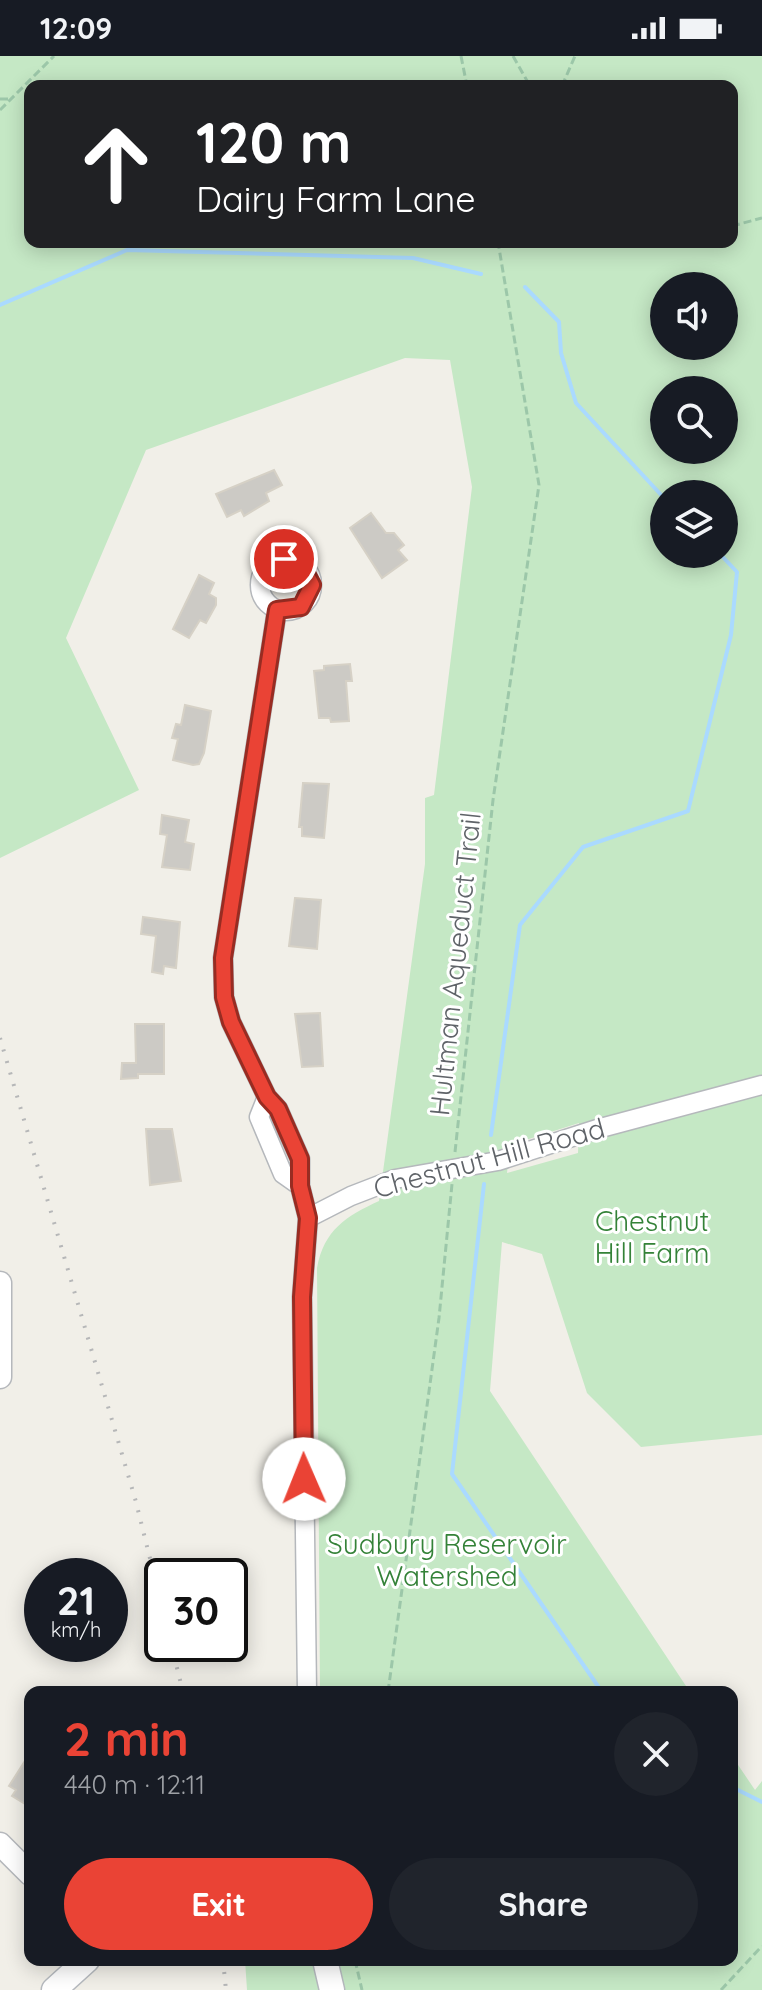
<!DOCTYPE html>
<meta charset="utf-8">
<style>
body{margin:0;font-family:Quicksand,sans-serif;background:#20242c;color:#f1f3f6;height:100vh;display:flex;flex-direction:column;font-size:30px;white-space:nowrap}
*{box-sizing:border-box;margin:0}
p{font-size:26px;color:#9ea1a6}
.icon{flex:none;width:44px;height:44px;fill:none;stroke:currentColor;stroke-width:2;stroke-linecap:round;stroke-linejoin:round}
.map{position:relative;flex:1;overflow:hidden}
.panel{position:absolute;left:24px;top:1630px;width:714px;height:280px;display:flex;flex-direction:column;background:#171b24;border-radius:16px;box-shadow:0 4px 20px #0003}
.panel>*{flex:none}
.top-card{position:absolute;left:24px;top:24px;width:714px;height:168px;border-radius:16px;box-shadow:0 4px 20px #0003;background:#202124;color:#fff;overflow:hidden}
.fabs{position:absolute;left:650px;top:216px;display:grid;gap:16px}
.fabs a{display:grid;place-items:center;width:88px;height:88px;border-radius:50%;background:#171b24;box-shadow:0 4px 20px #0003;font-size:40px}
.speed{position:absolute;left:24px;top:1502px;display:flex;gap:16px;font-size:40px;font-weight:700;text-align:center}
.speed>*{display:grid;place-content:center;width:104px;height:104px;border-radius:50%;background:#171b24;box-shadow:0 4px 20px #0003;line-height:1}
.speed small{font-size:20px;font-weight:400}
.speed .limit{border:4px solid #111;border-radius:12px;background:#fff;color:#111}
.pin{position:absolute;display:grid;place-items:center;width:68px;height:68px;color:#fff;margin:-34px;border:4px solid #fff;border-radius:50%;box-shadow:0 2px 8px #0007}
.me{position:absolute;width:88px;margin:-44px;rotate:359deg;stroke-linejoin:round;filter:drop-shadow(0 0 6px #0008)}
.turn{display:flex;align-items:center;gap:28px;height:168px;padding:0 40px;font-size:36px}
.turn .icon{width:104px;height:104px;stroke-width:2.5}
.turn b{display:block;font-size:56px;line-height:68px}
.round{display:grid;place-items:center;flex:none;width:84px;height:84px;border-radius:42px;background:#20242c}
.overview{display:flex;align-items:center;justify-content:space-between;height:136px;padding:0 40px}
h1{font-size:48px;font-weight:700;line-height:60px;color:#ea4335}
.button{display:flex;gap:16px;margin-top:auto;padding:16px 40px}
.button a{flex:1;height:92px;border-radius:48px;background:#ea4335;color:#fff;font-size:32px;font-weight:700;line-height:92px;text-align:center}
.button a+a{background:#20242c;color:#f1f3f6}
.status{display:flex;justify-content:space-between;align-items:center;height:56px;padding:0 40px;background:#171b24;direction:ltr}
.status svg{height:22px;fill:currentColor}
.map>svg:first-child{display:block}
</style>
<div class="status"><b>12:09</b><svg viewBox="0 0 49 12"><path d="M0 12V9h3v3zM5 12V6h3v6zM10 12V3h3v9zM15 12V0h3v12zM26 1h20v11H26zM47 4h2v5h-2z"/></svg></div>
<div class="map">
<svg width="762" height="1934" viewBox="0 0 762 1934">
<rect width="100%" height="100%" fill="#f1efe8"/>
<!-- green -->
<g fill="#c5e8c5" fill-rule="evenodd">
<path d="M0,0H762V1379L641,1391L587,1337L542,1198L502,1186L490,1335L690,1636H320L317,1212C324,1174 346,1160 379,1145L425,808V742L434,739L472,431L450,304L405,302L146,394L66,582L139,734L0,802ZM30,30H732V186H30ZM664,230H724V290H664ZM664,334H724V394H664ZM664,438H724V498H664ZM579,1067L578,1097L507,1117L510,1089Z"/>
<path d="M732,1700L755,1734L762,1725V1934H247L245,1904H732Z"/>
</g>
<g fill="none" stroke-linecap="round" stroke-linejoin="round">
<!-- stream -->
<g stroke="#aadaff" stroke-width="4">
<path d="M525,231L559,266L561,297L576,347L664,442"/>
<path d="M0,249L127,194L413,202L481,218"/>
<path d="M491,1079L520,869L583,791L688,755L731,579L737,516L720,498"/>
<path d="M484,1128L452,1418L602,1636"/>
<path d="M732,1731L762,1746"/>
</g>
</g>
<!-- building -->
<g fill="#cccac5" stroke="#d6d1c6" stroke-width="2">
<path d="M274,414L282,429L266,437L269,445L244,460L241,454L227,461L216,438Z"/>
<path d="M371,457L386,477H394L404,489L398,494L407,504L382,522L350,472Z"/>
<path d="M199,519L214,527L209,538L216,542V549L206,567L200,564L189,582L173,573Z"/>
<path d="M350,608L352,625H346L349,665L331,666L330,662H319L314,615L324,614V610Z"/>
<path d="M185,649L211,655L204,697L199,708L193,709L173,704L178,683L172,682L176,668L181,669Z"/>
<path d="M303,727L329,728L324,782L302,780V771H299Z"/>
<path d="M162,759L189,764L185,786L194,788L190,814L162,811L167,779L160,778Z"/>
<path d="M295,842L321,844L317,893L289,890Z"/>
<path d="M143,861L180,866L176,912L164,910L163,918L152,916L156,880L141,878Z"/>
<path d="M320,957L323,1010L302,1011L295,958Z"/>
<path d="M135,968H164V1018H138V1022L121,1023L122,1007H136Z"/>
<path d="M146,1073H172L181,1125L150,1129Z"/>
<path d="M30,1697V1751L12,1740L16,1734L9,1730Z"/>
</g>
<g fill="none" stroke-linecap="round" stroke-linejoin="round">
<defs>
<g id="minor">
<circle cx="286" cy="529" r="26"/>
<path d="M267,1041L231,966L224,941L223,902L277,554"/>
<path d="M300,1130L283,1118L259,1061L267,1041L278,1053L300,1103V1130L308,1162L302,1241L307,1636"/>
<path d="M308,1162L351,1140L395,1123L498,1105L597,1073L762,1029"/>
</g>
<g id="tertiary">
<path d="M0,1227V1321"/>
<path d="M0,1788L30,1818"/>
</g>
<g id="secondary">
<path d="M325,1904L332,1934"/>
<path d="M54,1934L87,1904"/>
</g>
</defs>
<!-- minor casing -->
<use href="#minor" stroke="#b5b8bc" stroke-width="21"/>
<!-- tertiary casing -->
<use href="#tertiary" stroke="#b5b8bc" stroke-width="25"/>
<!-- secondary casing -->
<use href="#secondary" stroke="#b6babf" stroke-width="27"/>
<!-- path -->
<g stroke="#9cc7a9" stroke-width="3" stroke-dasharray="8 4" stroke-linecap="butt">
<path d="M461,0L467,30"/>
<path d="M513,0L530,30"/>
<path d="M562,30L575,0"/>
<path d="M0,43H9"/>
<path d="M0,54L54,0"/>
<path d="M732,170L762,162"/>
<path d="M455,1096L493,744L539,429L498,186"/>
<path d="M388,1636L439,1262L452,1128"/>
<path d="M355,1904L362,1934"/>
<path d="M721,1934L762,1890"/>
</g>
<!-- minor -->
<use href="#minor" stroke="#fff" stroke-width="18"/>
<!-- tertiary -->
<use href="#tertiary" stroke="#fff" stroke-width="22"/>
<!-- secondary -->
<use href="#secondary" stroke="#fff" stroke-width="24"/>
<!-- rail -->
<g stroke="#b6b7b8" stroke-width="4" stroke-dasharray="2 10" stroke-linecap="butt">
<path d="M0,982L136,1446L162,1551"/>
<path d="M171,1588L183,1636"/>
<path d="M223,1904L226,1934"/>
</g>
</g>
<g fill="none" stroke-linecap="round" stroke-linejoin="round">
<defs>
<path id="route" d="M284,503L301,508L312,529L301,551L277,554L223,902L224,941L231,966L267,1041L278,1053L300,1103V1130L308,1162L302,1241L304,1423"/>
</defs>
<!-- route casing -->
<use href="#route" stroke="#982c22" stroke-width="20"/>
<!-- route -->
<use href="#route" stroke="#ea4335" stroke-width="14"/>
</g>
<g text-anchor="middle" stroke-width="6" stroke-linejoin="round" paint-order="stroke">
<!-- street labels -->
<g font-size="28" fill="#5f6368" stroke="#fff">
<text transform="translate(455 908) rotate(-84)" y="10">Hultman Aqueduct Trail</text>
<text transform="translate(489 1102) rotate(-15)" y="10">Chestnut Hill Road</text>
</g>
<!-- park labels -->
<g font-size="28" fill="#348238" stroke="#fff">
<text x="652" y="1175">Chestnut<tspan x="652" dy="32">Hill Farm</tspan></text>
<text x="447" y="1498">Sudbury Reservoir<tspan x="447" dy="32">Watershed</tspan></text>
</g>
</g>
</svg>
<div class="fabs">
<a><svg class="icon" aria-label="sound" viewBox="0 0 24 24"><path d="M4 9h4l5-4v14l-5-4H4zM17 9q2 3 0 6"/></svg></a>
<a><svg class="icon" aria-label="search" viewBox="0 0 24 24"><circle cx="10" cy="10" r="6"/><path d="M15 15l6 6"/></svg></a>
<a><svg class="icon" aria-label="layers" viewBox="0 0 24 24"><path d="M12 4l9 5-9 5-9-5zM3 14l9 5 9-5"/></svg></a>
</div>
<div class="speed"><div>21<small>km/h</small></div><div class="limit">30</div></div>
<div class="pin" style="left:284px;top:503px;background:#d93025"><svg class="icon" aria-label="arrive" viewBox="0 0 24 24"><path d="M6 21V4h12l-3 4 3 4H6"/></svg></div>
<svg class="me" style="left:304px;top:1423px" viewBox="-20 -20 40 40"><circle r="19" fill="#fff"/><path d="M0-13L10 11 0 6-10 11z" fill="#ea4335"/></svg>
<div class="top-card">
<div class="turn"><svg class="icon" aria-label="ahead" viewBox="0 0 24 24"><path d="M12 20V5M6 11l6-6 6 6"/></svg><div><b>120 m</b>Dairy Farm Lane</div></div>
</div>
<section class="panel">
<div class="overview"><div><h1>2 min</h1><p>440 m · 12:11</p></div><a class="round"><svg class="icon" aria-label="close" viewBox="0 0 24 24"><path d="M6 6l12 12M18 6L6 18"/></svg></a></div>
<div class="button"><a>Exit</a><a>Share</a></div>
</section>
</div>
